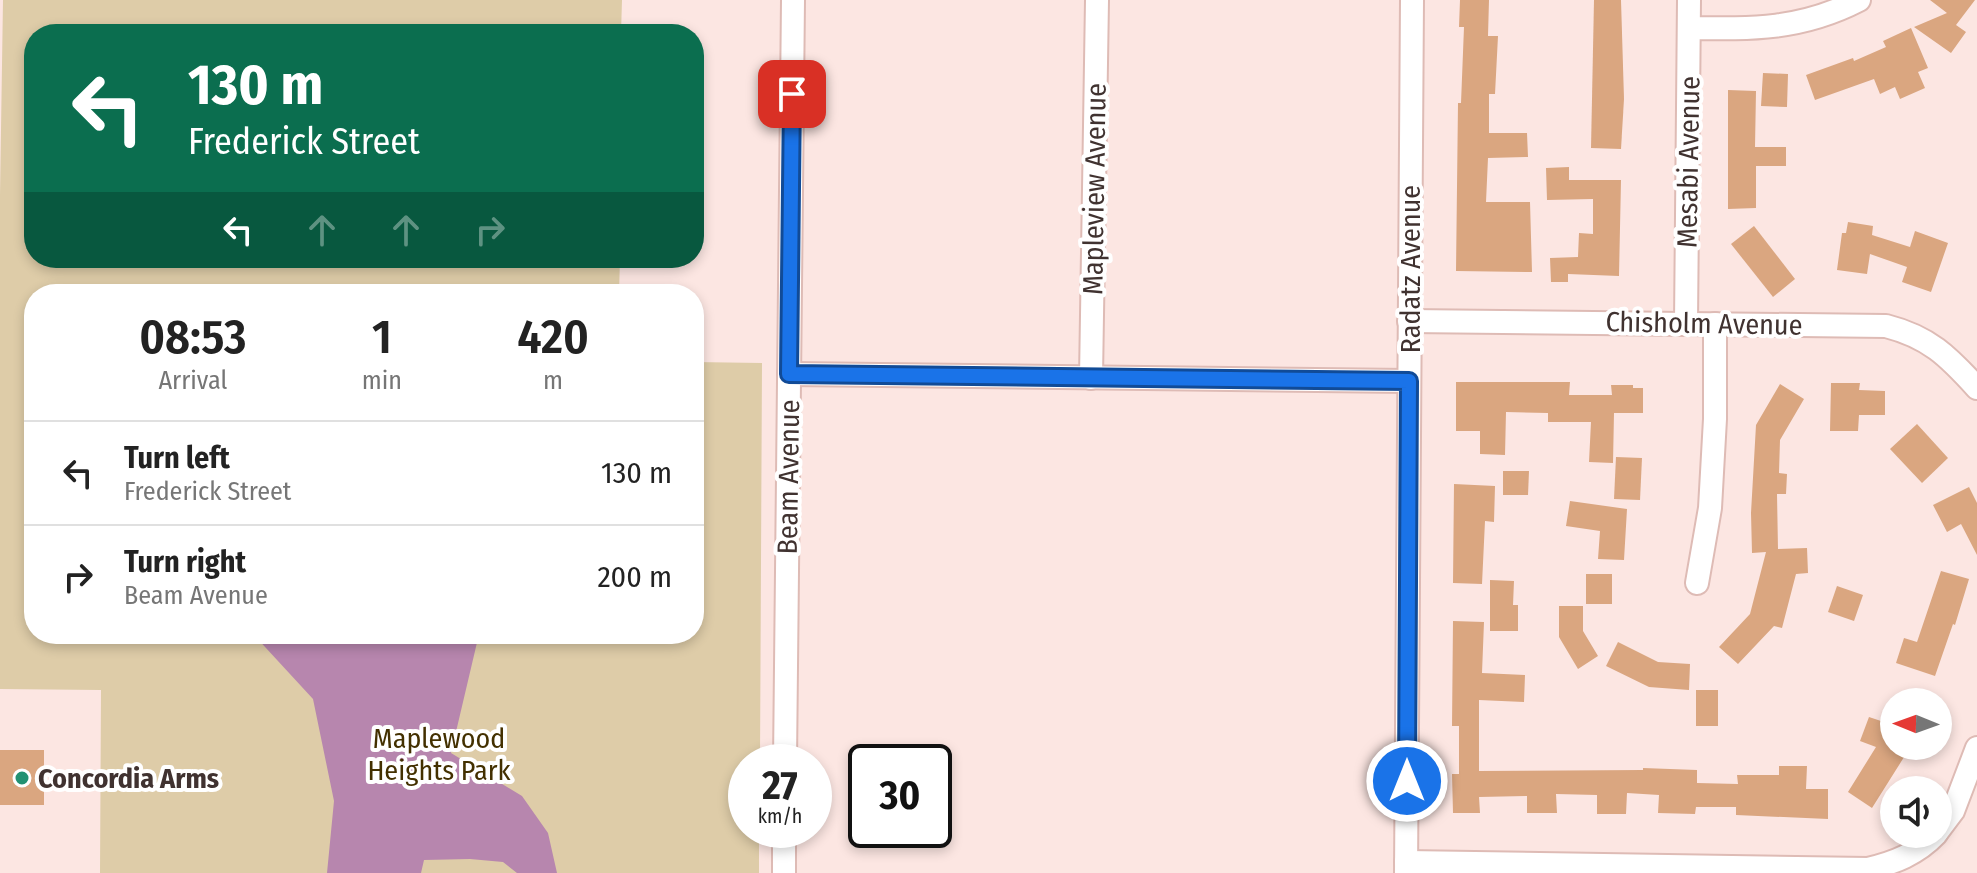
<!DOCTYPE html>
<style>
body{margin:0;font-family:"Fira Sans Condensed",sans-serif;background:#f2f2f2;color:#222;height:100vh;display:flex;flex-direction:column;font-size:30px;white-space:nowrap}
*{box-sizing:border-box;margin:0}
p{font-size:26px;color:#767676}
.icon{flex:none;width:44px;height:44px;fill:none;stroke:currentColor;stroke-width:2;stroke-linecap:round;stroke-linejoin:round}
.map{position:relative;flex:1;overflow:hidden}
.details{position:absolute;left:24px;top:284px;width:680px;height:360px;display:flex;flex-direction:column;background:#fff;border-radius:32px;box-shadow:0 4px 12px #0003}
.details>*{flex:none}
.top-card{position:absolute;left:24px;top:24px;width:680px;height:244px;border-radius:32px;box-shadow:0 4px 12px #0003;background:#0b6e4f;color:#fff;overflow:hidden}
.needle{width:52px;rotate:271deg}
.fabs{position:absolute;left:1880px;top:688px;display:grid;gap:16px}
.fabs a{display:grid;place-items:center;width:72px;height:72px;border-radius:50%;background:#fff;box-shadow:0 4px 12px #0003;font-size:40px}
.speed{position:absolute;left:728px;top:744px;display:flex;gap:16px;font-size:40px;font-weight:700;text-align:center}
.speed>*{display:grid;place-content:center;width:104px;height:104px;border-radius:50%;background:#fff;box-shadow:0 4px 12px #0003;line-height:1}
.speed small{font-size:20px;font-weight:400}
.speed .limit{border:4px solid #111;border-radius:12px;background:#fff;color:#111}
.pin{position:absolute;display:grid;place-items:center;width:68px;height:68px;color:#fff;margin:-34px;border-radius:16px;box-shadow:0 4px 12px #0006}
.me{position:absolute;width:88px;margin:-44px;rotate:0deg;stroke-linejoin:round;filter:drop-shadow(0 0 6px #0008)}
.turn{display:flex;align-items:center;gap:28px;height:168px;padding:0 32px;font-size:36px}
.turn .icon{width:104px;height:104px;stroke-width:2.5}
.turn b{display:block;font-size:56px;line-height:68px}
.lanes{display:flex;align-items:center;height:76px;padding:0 32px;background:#0003;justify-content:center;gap:40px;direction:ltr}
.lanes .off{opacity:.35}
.eta{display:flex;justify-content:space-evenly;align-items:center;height:136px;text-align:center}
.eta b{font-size:48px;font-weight:600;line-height:56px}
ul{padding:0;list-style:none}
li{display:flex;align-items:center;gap:24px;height:104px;padding:0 32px;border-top:2px solid #e0e0e0}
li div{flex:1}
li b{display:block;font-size:30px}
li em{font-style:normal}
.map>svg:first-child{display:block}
</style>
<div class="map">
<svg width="1977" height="873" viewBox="0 0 1977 873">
<rect width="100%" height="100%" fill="#fce6e2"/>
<!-- green -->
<path fill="#decca8" d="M3,0H622L621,34H34V258H620L619,294H34V634H694V362L762,363L760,762H746V830H759V873H100L101,690L0,689V195Z"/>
<!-- water -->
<path fill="#b786ae" d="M253,634H479L451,753L522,796L548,833L557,873H517L503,862L470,859L424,860L421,873H327L334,801L313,699Z"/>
<!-- building -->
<g fill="#daa680">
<path d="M1460,0H1489L1488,36H1498L1495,94H1489V133H1527L1528,157L1488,158L1486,202H1530L1532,272L1456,271L1458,103H1461L1464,27H1459Z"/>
<path d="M1594,0H1621L1624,99L1621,149L1591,148Z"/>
<path d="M1930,0H1975L1956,25L1966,32L1951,53L1914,27L1947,13Z"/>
<path d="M1911,28L1928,68L1918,72L1925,88L1900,99L1895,87L1880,94L1874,79L1815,100L1806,75L1853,58L1854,61L1886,47L1883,41Z"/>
<path d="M1763,73L1788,74L1787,107L1761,106Z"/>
<path d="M1728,90L1756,91L1755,147H1786V166H1756V208L1728,209Z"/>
<path d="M1569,167V180H1621L1619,276L1568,274V282H1551L1550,258L1578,257L1579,233L1593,234V199L1547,200L1546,168Z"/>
<path d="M1848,222L1873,226L1872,235L1910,247L1915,231L1948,243L1931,292L1902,282L1907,267L1870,254L1867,274L1837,270L1842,233H1846Z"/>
<path d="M1754,226L1795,279L1773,297L1731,244Z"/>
<path d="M1456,382H1570L1569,395H1612L1611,385H1633V388H1643V413H1614L1613,463L1589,462L1591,422H1548V413L1506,412L1505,455L1480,454V431H1456Z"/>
<path d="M1831,383H1860L1859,390L1885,391V415H1859L1858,431H1830Z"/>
<path d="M1780,384L1804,399L1780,440L1779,473L1787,474L1786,494H1777L1778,549L1807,548L1808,573L1796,574L1782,628L1774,626L1738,664L1719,647L1750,614L1766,552L1752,553L1751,513L1756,425Z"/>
<path d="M1917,424L1948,458L1922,483L1890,449Z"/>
<path d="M1616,457L1642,458L1640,500L1614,499Z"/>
<path d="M1503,471H1529L1528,495H1503Z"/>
<path d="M1454,484L1495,486L1494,522L1485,521L1482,584L1453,583Z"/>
<path d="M1969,487L1977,503V555L1961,524L1947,532L1933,505Z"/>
<path d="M1570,501L1627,509L1624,560L1598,559L1600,531L1566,526Z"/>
<path d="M1941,571L1969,579L1955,625L1953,624L1935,676L1896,663L1904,638L1917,642Z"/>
<rect x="1586" y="574" width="26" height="30"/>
<path d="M1490,580L1514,581L1513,605H1518V631H1490Z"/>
<path d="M1837,586L1863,595L1854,621L1828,612Z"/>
<path d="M1559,606H1583V631L1598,656L1578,669L1559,637Z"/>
<path d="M1453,621L1484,622L1482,673L1525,675L1524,702L1479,700V771L1643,770V768L1697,770V783L1738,784L1737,775H1779V766H1807L1806,789H1828V819L1736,815V807H1696L1695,814L1658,813L1659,795L1627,793L1626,814H1597V795L1556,794L1557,813H1527V796L1479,797L1480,813H1453L1452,774H1459V726H1452Z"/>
<path d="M1618,642L1658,662L1690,664L1689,690L1649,687L1606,666Z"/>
<rect x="1696" y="690" width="22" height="36"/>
<path d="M1869,717L1890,724L1894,717V746H1911L1872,808L1848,792L1876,747L1860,741Z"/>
<rect x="0" y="750" width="44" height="55"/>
</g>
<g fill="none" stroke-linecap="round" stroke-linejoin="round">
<defs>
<g id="street">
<path d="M1689,28C1752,29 1801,30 1859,0"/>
<path d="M1409,321L1886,326C1929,337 1948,356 1977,388"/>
<path d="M1686,323L1689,0"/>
<path d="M789,374L1409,381"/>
<path d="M1091,378L1097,0"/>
<path d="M1697,583L1710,508L1715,419V324"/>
<path d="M785,762L793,0"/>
<path d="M1938,831L1953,811L1977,748"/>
<path d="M1406,862L1868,869C1894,863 1917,854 1936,834"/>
<path d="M784,873V830"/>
<path d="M1406,873L1412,0"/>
</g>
</defs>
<!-- street casing -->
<use href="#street" stroke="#debbb5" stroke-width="26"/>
<!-- street -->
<use href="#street" stroke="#fff" stroke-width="22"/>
</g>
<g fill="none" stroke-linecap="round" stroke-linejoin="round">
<defs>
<path id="route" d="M792,94L789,374L1409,381L1407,781"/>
</defs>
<!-- route casing -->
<use href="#route" stroke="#114b97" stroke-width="20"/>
<!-- route -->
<use href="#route" stroke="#1a73e8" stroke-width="14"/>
</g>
<!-- markers -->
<circle fill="#229172" stroke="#fff" stroke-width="3" cx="22" cy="778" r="8"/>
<g text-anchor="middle" stroke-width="8" stroke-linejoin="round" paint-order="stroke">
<!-- street labels -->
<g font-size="28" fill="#403230" stroke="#fff">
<text transform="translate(1688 162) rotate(-89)" y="10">Mesabi Avenue</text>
<text transform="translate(1094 189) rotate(-89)" y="10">Mapleview Avenue</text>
<text transform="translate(1410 269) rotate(-90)" y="10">Radatz Avenue</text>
<text transform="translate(1704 323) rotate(1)" y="10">Chisholm Avenue</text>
<text transform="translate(788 477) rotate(-89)" y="10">Beam Avenue</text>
</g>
<!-- park labels -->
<g font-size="28" fill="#433000" stroke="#fff">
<text x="439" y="748">Maplewood<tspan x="439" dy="32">Heights Park</tspan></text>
</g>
<!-- poi labels -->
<g font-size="28" font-weight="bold" fill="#403230" stroke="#fff" text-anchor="start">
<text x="38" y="788">Concordia Arms</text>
</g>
</g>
</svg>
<div class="fabs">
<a><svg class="needle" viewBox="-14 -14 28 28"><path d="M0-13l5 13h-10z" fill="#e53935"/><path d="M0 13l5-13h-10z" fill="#767676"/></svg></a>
<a><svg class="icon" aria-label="sound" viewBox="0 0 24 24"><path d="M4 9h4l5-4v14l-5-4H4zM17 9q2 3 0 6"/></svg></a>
</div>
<div class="speed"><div>27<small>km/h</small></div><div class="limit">30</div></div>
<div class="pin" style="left:792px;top:94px;background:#d93025"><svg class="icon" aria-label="arrive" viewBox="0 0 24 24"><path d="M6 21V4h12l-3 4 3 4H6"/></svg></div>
<svg class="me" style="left:1407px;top:781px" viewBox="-20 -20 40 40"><circle r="17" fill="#1a73e8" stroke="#fff" stroke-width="3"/><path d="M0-11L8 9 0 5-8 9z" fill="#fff"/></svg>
<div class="top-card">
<div class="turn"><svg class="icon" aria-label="left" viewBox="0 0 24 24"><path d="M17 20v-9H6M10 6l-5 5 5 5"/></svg><div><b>130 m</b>Frederick Street</div></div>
<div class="lanes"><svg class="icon" aria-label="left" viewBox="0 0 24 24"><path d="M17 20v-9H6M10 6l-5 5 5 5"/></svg><svg class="icon off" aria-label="ahead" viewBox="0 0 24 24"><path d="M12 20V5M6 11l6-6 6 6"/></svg><svg class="icon off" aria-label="ahead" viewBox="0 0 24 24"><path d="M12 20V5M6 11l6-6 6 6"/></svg><svg class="icon off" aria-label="right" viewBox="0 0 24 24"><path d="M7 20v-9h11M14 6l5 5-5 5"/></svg></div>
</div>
<section class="details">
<div class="eta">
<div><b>08:53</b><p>Arrival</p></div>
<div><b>1</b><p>min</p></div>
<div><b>420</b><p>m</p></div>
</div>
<ul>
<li><svg class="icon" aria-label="left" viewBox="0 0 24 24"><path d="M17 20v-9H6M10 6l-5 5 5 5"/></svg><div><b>Turn left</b><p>Frederick Street</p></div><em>130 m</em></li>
<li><svg class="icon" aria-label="right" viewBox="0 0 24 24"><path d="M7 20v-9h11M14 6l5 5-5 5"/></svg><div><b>Turn right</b><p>Beam Avenue</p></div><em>200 m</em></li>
</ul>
</section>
</div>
